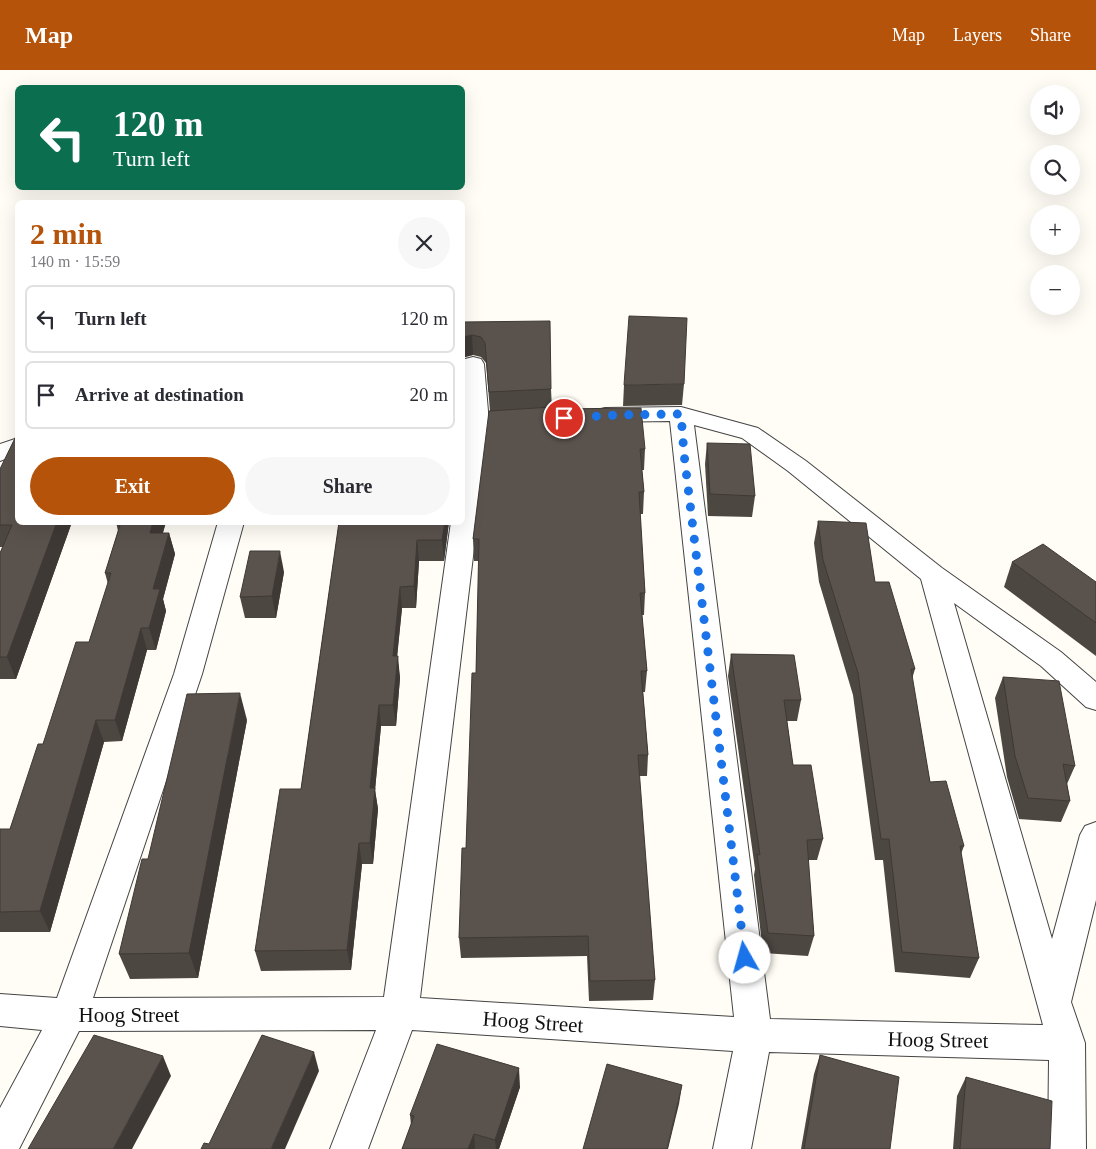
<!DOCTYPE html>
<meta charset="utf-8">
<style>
body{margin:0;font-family:"Times New Roman",serif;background:#f7f7f7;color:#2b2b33;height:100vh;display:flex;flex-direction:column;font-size:19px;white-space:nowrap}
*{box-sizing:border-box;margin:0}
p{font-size:16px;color:#7c7c81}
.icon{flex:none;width:28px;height:28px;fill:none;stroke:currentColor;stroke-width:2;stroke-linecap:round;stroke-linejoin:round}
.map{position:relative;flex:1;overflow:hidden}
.details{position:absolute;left:15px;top:130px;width:450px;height:325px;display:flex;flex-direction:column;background:#fff;border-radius:8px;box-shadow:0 5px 20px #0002}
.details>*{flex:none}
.hud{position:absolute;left:15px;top:15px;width:450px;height:105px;border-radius:8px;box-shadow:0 5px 20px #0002;background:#0b6e4f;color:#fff;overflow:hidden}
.buttons{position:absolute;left:1030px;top:15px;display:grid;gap:10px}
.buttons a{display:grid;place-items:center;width:50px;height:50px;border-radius:50%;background:#fff;box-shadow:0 5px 20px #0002;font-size:25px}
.pin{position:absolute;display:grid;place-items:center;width:42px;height:42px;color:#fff;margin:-21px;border:2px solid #fff;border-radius:50%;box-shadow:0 1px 5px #0007}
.me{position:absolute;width:55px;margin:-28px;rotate:353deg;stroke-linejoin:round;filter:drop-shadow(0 0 4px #0008)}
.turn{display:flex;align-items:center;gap:18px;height:105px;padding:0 15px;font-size:22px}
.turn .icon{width:65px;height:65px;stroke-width:2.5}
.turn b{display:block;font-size:35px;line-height:42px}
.round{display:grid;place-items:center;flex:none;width:52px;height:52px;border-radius:26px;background:#f7f7f7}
.headline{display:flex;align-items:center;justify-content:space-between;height:85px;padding:0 15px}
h1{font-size:30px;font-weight:600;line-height:38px;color:#b45309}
.cta{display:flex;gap:10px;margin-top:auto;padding:10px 15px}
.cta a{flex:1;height:58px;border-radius:30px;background:#b45309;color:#fff;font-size:20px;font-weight:600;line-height:58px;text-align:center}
.cta a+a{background:#f7f7f7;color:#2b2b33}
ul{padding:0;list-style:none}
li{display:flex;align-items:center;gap:15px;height:68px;margin:0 10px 8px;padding:0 5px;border:2px solid #e1e1e2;border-radius:8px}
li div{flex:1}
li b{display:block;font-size:19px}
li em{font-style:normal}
header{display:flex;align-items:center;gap:30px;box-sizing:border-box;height:70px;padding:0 25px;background:#b45309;color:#fff}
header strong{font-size:24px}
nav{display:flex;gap:28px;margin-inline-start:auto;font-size:18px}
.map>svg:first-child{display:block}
</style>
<header>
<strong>Map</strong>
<nav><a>Map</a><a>Layers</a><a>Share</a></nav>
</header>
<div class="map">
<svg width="1096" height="1079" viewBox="0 0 1096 1079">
<rect width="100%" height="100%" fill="#fffdf5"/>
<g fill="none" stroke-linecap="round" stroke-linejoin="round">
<defs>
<g id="minor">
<path d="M473,287L481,289L484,294L489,353L420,928L734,947L670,351L605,352L597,350L593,345L597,340L605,338L681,337L758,358L806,391L942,498L1061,582L1096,612V640L1086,637L1041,596L954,533L1052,869L1080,765L1085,756L1096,752V830L1071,932L1085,973L1086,1079H1048L1049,990L769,982L751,1079H713L733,981L412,960L368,1079H330L376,960L79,961L19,1079H0V1038L42,960L0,956V924L57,928L174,604L218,452H244L202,604L93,928L384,927L451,452H462V372L465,353L462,293L465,289ZM694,355L742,368L788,401L921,509L1043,955L770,949Z"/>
<path d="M18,368V384L0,391V374Z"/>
</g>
</defs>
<!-- minor casing -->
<use href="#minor" stroke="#444" stroke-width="2"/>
<!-- minor -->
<use href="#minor" fill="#fff" fill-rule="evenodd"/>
</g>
<!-- wall -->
<g fill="#4d4742">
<path d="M462,252L551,319L552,339L645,379L644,400H642L644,422L643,444H640L645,523L644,545H642L647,601L645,622H643L648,685L647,706H639L655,910L653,930L589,931L587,886L461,888L459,868L466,778L476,603L479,491H474L473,469L490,341L486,293L481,287L473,285L465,287Z"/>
<path d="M684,314L682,335L623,336L624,315Z"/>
<path d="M707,373L755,426L752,447L708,446L705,394Z"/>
<path d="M0,399L18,452H72L16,609H0V483L3,477H0Z"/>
<path d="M818,451L875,512L915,599L912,609L930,712L964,776L961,784L979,888L970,908L895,902L883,790H875L853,625L819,512L814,473Z"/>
<path d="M116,452H166L163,463H169L175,484L163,529L166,541L156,580H147L122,671L104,672L50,862H0V759H10L43,674L89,572L108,514L105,503L118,461Z"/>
<path d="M339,452H449L444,491H419L416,538H402L397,586L400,608L396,656H381L375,720L378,739L373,794H362L351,900L261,901L255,881L301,719Z"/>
<path d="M1012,492L1096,512V586L1004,517Z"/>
<path d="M284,502L276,548H245L240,527Z"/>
<path d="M731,584L801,630L797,651H787L793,695L823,769L817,790H808L814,866L808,886L763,883L754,805L755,799L728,606Z"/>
<path d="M1003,607L1075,696L1067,714L1070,731L1061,752L1019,749L1007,707L995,628Z"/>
<path d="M247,650L198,908L130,909L119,884Z"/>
<path d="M820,985L890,1079H801L814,1004Z"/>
<path d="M966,1007L1050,1079H953L957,1026Z"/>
<path d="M520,1017L499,1079H402L411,1055L410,1045Z"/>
</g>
<!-- shaded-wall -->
<g fill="#3f3936">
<path d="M472,265L473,285L465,287L462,290V268L463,267Z"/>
<path d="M57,452H72L16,609L7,587Z"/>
<path d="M153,452H166L156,484L150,463Z"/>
<path d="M445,452H449L444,491L442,470Z"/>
<path d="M169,463L175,484L163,529L166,541L156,580L149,558L153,519Z"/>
<path d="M417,470L419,491L416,538L414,516Z"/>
<path d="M280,481L284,502L276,548L272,526Z"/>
<path d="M400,517L402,538L395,608L393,586Z"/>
<path d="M141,558L147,580L122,671L115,650Z"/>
<path d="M398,586L400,608L396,656L393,635Z"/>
<path d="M240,623L247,650L198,908L189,883Z"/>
<path d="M379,635L381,656L375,720L378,739L373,794L370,773V718Z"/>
<path d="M96,650L104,672L50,862L40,841Z"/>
<path d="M359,773L362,794L351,900L347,880Z"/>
<path d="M314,982L319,1001L285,1079H271Z"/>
<path d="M163,986L171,1006L132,1079H113Z"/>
<path d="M519,998L520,1017L499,1079H496L495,1070Z"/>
<path d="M682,1015L679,1034L668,1079H667Z"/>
<path d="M474,1064L475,1079H468Z"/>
</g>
<!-- building -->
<g fill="#5a524d" stroke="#3f3936">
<path d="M629,246L687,248L684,314L624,315Z"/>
<path d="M550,251L551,319L489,322L485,273L481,267L472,265L463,267L462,268V252Z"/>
<path d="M552,337V339L641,338L645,379H640L644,422H639L645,523H640L647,601H641L648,685H638L655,910L590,911L588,866L459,868L462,778H466L472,603H476L479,469H473L489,341Z"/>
<path d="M18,362V452H57L7,587H0V483L12,455H0V399Z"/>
<path d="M707,373L750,374L755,426L710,424Z"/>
<path d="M818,451L866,453L875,512H889L915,599H911L930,712L946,711L964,776H960L979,888L902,882L889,769H881L858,603L823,490Z"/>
<path d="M121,452H153L150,463H169L153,519H160L149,558H141L115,650H96L40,841L0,842V759H10L38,674H43L76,572H89L111,503H105Z"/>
<path d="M339,452H445L442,470H417L414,516L400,517L393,586H398L393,635H379L370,718H375L370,773H359L347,880L255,881L280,719H301Z"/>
<path d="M1043,474L1096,512V553L1012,492Z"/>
<path d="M250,481H280L272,526L240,527Z"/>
<path d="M731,584L794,585L801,630H784L793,695H811L823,769L807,770L814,866L768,863L757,784L760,785Z"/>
<path d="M1003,607L1059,611L1075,696L1063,694L1070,731L1028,728L1015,686Z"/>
<path d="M240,623L189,883L119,884L142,789H148L187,624Z"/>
<path d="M94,965L163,986L113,1079H28Z"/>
<path d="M262,965L314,982L271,1079H201L204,1073L209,1074Z"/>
<path d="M437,974L519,998L495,1070L474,1064L468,1079H402L414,1046L410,1045Z"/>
<path d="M820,985L899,1007L890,1079H804Z"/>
<path d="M607,994L682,1015L667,1079H583Z"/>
<path d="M966,1007L1052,1031L1050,1079H960Z"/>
</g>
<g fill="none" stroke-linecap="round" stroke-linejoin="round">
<!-- route -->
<path stroke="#1a73e8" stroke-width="9" stroke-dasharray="0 16.2" d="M564,348L617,345L681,344L684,384L745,888"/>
</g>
<g text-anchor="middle" stroke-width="5" stroke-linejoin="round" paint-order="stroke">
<!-- near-street labels -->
<g font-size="21" fill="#111" stroke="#fff">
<text x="129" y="952">Hoog Street</text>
<text transform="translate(533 952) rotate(4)" y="7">Hoog Street</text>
<text transform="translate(938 970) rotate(1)" y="7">Hoog Street</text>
</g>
</g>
</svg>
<div class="buttons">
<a><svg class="icon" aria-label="sound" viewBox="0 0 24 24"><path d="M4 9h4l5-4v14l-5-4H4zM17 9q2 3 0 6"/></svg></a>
<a><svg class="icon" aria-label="search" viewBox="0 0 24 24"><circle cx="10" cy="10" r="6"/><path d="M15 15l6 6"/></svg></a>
<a>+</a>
<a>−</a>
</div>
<div class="pin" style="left:564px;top:348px;background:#d93025"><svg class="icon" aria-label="arrive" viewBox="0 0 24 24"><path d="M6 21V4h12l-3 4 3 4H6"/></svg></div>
<svg class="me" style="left:745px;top:888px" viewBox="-20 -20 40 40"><circle r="19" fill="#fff"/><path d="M0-13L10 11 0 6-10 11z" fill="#1a73e8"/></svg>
<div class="hud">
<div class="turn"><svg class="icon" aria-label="left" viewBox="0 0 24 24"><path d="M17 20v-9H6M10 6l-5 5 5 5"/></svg><div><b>120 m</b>Turn left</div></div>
</div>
<section class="details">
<div class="headline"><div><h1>2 min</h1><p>140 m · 15:59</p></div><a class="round"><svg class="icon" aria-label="close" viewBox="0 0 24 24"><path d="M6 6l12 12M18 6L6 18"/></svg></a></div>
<ul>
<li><svg class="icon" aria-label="left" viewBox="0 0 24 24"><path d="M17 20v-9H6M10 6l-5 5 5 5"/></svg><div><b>Turn left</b></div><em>120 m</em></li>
<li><svg class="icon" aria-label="arrive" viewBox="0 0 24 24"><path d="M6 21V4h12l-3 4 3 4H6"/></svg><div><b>Arrive at destination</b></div><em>20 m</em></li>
</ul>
<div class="cta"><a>Exit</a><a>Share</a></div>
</section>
</div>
